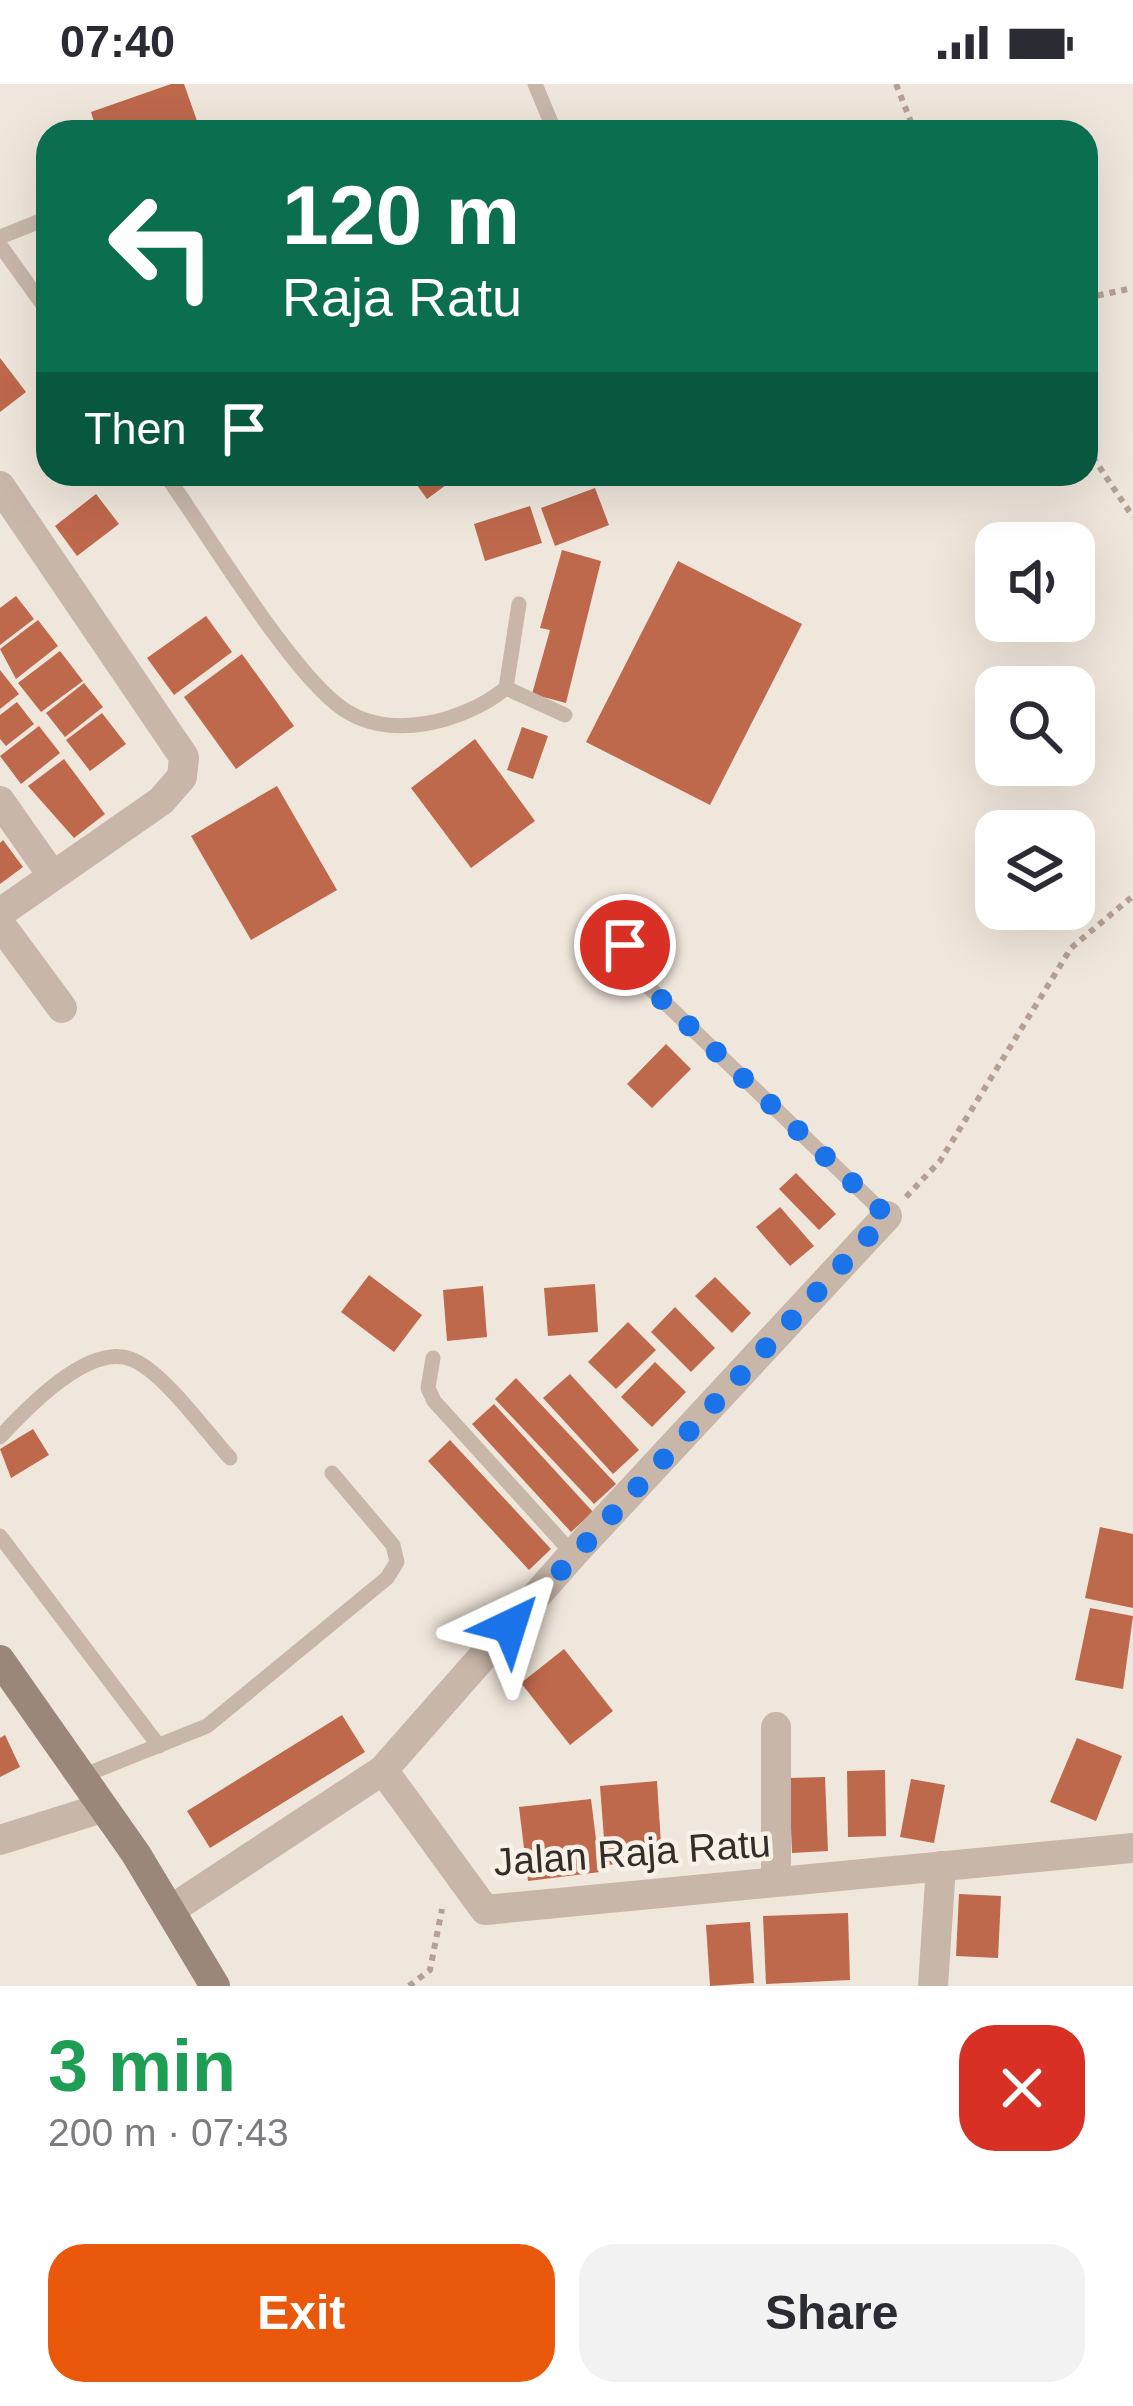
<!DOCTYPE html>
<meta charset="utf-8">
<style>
body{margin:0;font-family:Arial,sans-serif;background:#f2f2f3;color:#2b2b33;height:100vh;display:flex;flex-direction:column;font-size:45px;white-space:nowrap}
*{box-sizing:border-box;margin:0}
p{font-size:39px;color:#7c7c81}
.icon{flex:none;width:66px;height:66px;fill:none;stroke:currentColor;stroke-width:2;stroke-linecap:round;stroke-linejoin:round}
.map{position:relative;height:1902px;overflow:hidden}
.details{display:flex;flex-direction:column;background:#fff;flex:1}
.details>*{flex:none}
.guide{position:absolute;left:36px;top:36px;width:1062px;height:366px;border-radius:36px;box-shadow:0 12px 48px #0002;background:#0b6e4f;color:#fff;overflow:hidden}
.fabs{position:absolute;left:975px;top:438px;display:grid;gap:24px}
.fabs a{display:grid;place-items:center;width:120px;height:120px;border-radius:24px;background:#fff;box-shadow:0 12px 48px #0002;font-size:60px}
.pin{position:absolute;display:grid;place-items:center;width:102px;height:102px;color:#fff;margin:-51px;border:6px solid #fff;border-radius:50%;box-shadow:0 3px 12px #0007}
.me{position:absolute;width:132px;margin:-66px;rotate:41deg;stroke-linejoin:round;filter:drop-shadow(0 0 9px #0008)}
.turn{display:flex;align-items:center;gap:42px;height:252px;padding:0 48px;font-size:54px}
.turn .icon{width:156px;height:156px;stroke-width:2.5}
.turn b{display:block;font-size:84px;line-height:102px}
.then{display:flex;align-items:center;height:114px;padding:0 48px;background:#0003;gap:24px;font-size:45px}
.round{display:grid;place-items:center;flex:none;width:126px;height:126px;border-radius:36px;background:#f2f2f3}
.overview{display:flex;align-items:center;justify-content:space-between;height:204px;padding:0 48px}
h1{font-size:72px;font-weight:800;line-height:90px;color:#1e9e55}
.primary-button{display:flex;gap:24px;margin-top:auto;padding:24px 48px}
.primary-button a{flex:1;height:138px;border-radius:36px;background:#ea580c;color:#fff;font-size:48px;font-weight:800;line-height:138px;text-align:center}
.primary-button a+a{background:#f2f2f3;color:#2b2b33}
.status{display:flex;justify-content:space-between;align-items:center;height:84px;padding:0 60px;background:#fff;direction:ltr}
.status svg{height:33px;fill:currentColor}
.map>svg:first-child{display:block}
</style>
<div class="status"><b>07:40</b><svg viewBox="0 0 49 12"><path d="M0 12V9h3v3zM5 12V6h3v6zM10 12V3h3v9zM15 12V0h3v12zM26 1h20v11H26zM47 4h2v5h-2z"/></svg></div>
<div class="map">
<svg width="1133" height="1902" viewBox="0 0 1133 1902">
<rect width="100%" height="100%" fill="#f0e7dc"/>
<!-- building -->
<g fill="#be684c">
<path d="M171,0H184L201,48H97L91,28Z"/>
<path d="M0,274L26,308L0,328Z"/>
<path d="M409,390H461L427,415Z"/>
<path d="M595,404L609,441L555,462L541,424Z"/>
<path d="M96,410L119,440L77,472L55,442Z"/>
<path d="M530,422L542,459L485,477L474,440Z"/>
<path d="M562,466L601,477L566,619L532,610L550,546L540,544Z"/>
<path d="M678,477L802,540L710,721L586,658Z"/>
<path d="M16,512L34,535L0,561V524Z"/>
<path d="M206,532L232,568L174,611L147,574Z"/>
<path d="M38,536L58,562L16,595L0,565Z"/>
<path d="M60,567L83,597L41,628L18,599Z"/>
<path d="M242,570L294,642L236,685L184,613Z"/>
<path d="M0,586L19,610L0,625Z"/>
<path d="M84,599L103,623L65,653L46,629Z"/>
<path d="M17,618L34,640L6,662L0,655V631Z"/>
<path d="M102,629L126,660L90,687L66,656Z"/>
<path d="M39,642L60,669L21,700L0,672Z"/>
<path d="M522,643L548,652L533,695L507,686Z"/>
<path d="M475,655L535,737L471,784L411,704Z"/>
<path d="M64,675L105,730L74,754L28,702Z"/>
<path d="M277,702L337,806L251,856L191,752Z"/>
<path d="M3,756L23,783L0,800V759Z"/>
<path d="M666,960L691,985L652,1024L627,1000Z"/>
<path d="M796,1089L836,1130L819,1146L779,1105Z"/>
<path d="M780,1123L814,1162L790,1182L756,1143Z"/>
<path d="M369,1191L422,1231L394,1268L341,1228Z"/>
<path d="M715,1193L751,1229L732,1249L695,1212Z"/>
<path d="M595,1200L598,1248L548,1252L544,1204Z"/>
<path d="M483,1202L487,1253L447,1257L443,1206Z"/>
<path d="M675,1223L715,1264L691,1288L651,1248Z"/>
<path d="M628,1238L656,1266L616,1305L588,1278Z"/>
<path d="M655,1278L686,1308L652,1343L621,1313Z"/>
<path d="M570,1290L639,1366L613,1390L543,1314Z"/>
<path d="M516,1294L616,1400L594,1420L495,1315Z"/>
<path d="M494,1320L593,1428L571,1448L472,1340Z"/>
<path d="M33,1345L49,1371L11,1394L0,1365Z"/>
<path d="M450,1356L551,1465L529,1486L428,1377Z"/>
<path d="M1100,1443L1133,1450V1524L1085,1514Z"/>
<path d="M1090,1524L1133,1532L1123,1605L1075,1596Z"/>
<path d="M564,1565L613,1627L570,1661L521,1599Z"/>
<path d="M342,1631L365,1668L210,1764L187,1727Z"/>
<path d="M5,1651L20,1683L0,1693V1654Z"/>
<path d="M1077,1654L1122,1672L1096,1737L1050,1718Z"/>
<path d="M885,1686L886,1752L848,1753L847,1687Z"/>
<path d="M825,1693L828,1767L792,1769L789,1694Z"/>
<path d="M911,1695L945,1701L934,1759L900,1753Z"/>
<path d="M657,1697L662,1776L606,1781L600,1702Z"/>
<path d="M591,1715L600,1788L528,1797L519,1723Z"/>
<path d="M959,1810L1001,1812L998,1874L956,1872Z"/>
<path d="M848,1829L850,1896L766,1900L763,1832Z"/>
<path d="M750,1838L754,1899L710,1902L706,1841Z"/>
</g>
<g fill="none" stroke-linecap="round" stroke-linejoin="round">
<!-- path -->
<g stroke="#b4a193" stroke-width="6" stroke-dasharray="6 6" stroke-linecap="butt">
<path d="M896,0L915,48"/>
<path d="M1086,214L1133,204"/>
<path d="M1086,363L1133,433"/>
<path d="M906,1113L940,1077L1071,864L1133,812"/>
<path d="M409,1902L430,1886L442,1825"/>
</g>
<!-- lane -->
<g stroke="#c8b7a9" stroke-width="15">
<path d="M535,0L555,48"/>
<path d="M287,48H318"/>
<path d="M0,153L48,134"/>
<path d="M0,161L48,228"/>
<path d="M165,390C206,447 292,591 343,625C392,658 465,637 506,604L519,520"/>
<path d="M506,604L565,631"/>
<path d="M625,861L633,888L887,1132"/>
<path d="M433,1274L428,1304L434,1317L573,1470"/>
<path d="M0,1353C26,1325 88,1259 131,1275C163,1287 206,1348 230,1374"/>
<path d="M0,1452L159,1662"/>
<path d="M80,1693L207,1642L387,1494L397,1478L393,1461L332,1389"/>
</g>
<!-- street -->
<g stroke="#c8b7a9" stroke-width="30">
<path d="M0,402L184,673L182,693L161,717L0,829"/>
<path d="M0,717L52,791"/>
<path d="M0,840L62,924"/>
<path d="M776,1643V1797"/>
<path d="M383,1686L573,1470L887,1132"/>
<path d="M0,1756L102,1724"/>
<path d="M172,1825L383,1686L485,1826L1133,1764"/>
<path d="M933,1902L941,1782"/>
</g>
<!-- secondary -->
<path stroke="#9b867a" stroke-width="30" d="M0,1576L136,1770L215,1902"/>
</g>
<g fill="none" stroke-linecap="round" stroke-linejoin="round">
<!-- route -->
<path stroke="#1a73e8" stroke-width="21" stroke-dasharray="0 37.8" d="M510,1542L887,1132L633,888L625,861"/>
</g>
<g text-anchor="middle" stroke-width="9" stroke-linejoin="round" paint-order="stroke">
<!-- street labels -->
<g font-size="39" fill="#352d28" stroke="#f8f1e8">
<text transform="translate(632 1768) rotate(-4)" y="14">Jalan Raja Ratu</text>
</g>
</g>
</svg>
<div class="fabs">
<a><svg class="icon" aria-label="sound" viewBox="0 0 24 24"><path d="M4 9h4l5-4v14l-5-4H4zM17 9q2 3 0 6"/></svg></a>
<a><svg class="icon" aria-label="search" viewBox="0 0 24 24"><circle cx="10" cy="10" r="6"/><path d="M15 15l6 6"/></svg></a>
<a><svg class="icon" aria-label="layers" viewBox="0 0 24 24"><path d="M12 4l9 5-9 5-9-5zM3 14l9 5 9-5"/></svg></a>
</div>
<div class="pin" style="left:625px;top:861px;background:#d93025"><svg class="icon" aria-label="arrive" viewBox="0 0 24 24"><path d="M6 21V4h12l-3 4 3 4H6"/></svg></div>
<svg class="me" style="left:510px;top:1542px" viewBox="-20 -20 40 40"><path d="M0-17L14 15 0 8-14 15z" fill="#1a73e8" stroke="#fff" stroke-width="4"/></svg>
<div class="guide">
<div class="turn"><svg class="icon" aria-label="left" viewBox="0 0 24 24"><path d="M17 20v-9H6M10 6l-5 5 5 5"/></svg><div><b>120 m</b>Raja Ratu</div></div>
<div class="then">Then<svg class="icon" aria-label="arrive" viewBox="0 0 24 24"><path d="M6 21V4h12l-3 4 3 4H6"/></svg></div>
</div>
</div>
<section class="details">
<div class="overview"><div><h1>3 min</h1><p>200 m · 07:43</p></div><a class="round" style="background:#d93025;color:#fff"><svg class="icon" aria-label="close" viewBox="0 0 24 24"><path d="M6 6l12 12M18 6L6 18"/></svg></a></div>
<div class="primary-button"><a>Exit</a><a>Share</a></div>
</section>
